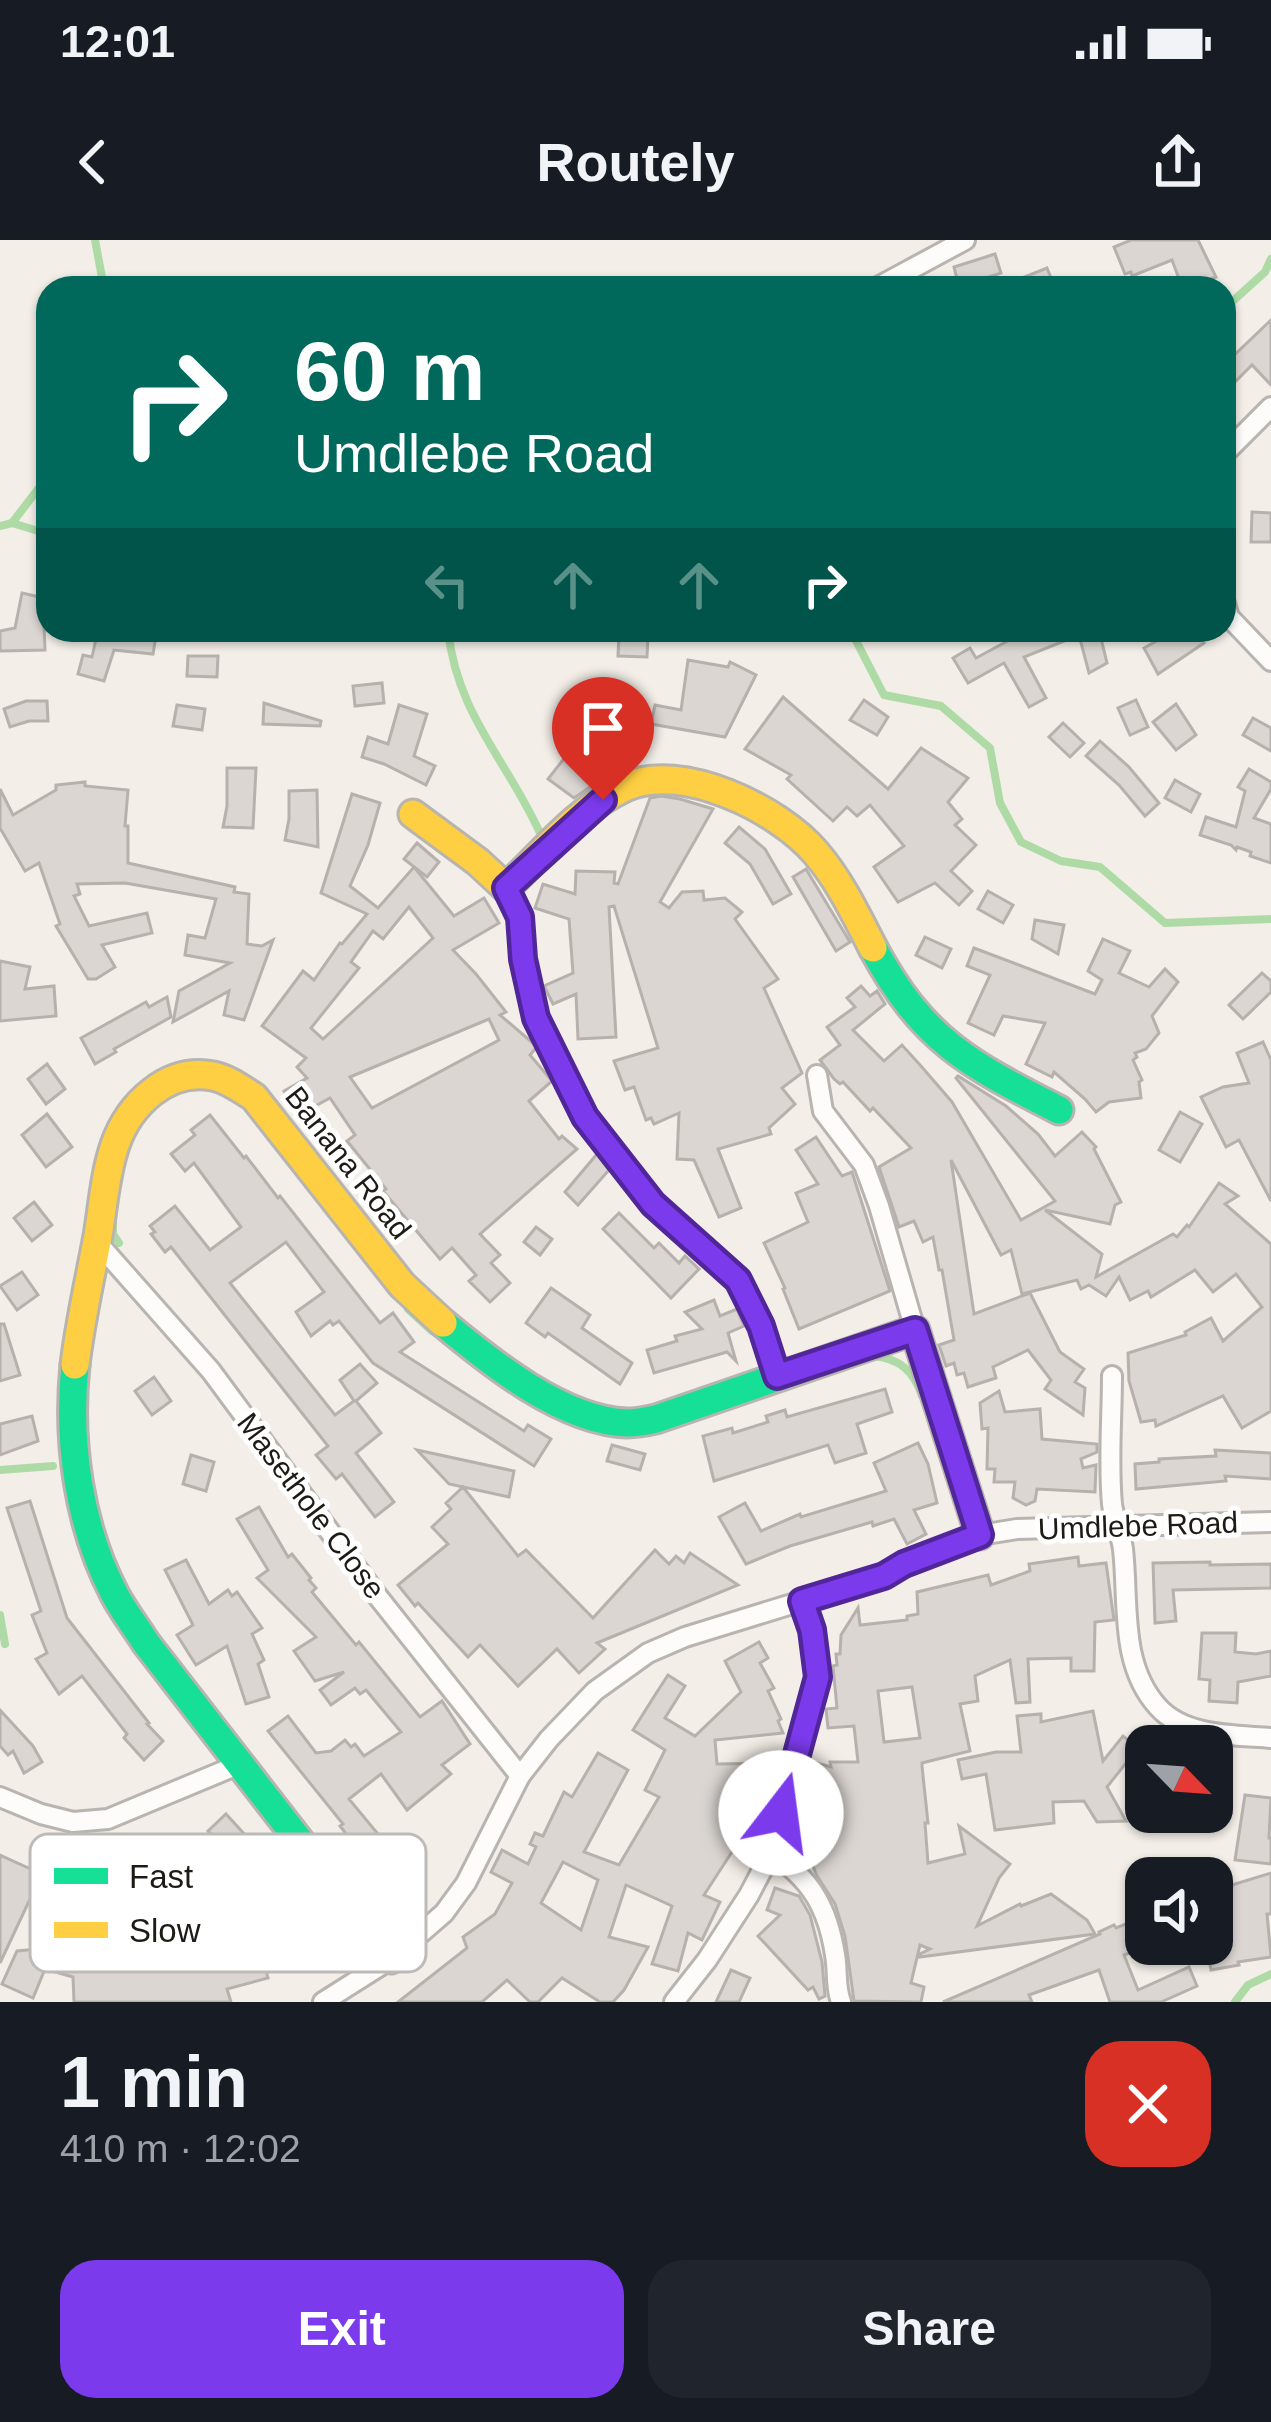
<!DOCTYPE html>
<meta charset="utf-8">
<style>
body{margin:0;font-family:Arial,sans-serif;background:#20242c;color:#f1f3f6;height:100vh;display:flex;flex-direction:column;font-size:45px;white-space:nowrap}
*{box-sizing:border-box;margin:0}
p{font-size:39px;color:#9ea1a6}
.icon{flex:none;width:66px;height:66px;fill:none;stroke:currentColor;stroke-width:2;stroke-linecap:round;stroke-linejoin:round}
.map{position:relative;height:1762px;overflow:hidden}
.details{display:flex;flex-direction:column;background:#171b24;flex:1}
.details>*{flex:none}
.guide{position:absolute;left:36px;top:36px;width:1200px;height:366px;border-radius:36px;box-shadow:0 3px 9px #0004;background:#00695c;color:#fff;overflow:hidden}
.needle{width:78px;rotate:115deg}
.fabs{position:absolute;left:1125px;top:1485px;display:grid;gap:24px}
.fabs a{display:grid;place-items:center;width:108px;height:108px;border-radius:24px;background:#171b24;box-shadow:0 3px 9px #0004;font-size:60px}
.pin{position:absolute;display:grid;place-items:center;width:102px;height:102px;color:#fff;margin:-123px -51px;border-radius:50% 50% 50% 0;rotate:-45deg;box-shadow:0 0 12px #0007}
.pin .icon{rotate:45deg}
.me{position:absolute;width:132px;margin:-66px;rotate:15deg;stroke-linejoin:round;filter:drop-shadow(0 0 9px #0008)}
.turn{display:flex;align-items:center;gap:42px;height:252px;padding:0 60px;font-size:54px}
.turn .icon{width:156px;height:156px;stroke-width:2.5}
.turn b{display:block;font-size:84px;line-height:102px}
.lanes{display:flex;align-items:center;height:114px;padding:0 60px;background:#0003;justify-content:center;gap:60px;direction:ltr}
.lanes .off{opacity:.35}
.round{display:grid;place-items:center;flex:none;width:126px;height:126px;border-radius:36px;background:#20242c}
.summary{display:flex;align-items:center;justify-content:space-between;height:204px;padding:0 60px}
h1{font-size:72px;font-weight:700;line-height:90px}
.action{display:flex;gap:24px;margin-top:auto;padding:24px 60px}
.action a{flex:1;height:138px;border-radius:36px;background:#7c3aed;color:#fff;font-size:48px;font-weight:700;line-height:138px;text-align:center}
.action a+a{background:#20242c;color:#f1f3f6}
.status{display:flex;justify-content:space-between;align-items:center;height:84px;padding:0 60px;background:#171b24;direction:ltr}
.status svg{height:33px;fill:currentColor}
header{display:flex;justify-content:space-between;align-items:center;height:156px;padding:0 60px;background:#171b24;font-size:54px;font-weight:700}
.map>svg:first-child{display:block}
</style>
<div class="status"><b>12:01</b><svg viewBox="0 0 49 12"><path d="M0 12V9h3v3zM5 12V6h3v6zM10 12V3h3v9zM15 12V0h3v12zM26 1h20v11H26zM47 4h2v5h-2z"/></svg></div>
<header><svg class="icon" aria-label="back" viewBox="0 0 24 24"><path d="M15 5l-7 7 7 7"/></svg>Routely<svg class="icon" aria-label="share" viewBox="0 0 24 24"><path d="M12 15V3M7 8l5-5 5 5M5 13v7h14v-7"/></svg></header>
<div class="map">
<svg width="1271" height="1762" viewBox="0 0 1271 1762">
<rect width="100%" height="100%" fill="#f3eee7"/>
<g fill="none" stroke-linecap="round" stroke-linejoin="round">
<!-- stream -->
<g stroke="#aedaa5" stroke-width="8">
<path d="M95,0L104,48"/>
<path d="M1224,69L1265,32L1271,19"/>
<path d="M12,283L48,236"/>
<path d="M0,286L12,283L48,294"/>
<path d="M277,390L300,397L305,390"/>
<path d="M448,390C457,474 506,519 539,591"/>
<path d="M815,390L852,393L884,455L941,466L990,508L1000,563L1021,602L1061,621L1100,627L1165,683L1271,679"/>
<path d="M113,981V994L119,1003"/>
<path d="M408,1069L432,1091"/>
<path d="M873,1116C900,1118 914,1132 922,1156"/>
<path d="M0,1230L53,1226"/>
<path d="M0,1375L5,1404"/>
<path d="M1235,1762L1248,1745L1271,1734"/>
</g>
</g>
<!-- building -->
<g fill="#dbd6d2" stroke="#b6b1ad" stroke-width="3" fill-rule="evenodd">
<path d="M1131,0H1198L1216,37L1182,47L1172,20L1132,36L1131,32L1125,34L1114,7Z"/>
<path d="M995,14L1001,33L959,47L954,27Z"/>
<path d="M1047,28L1055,48H999V47Z"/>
<path d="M1271,80V145L1252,125L1224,153V125Z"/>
<path d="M1252,272L1271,273V302H1251Z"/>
<path d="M22,353L48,359L44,385L45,410L0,411V391L15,388Z"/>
<path d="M98,390H157L153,414L114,410L104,441L78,434L83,415L92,417Z"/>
<path d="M1028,390H1099L1107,423L1089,433L1079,395L1024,417L1046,458L1029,467L1004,423L968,443L953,418L970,408L976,418Z"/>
<path d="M1176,390H1196L1204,403L1158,434L1144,408Z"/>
<path d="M619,396L648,397L647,417L618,416Z"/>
<path d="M188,416H218L217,437L187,436Z"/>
<path d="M688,420L728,427L730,422L756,435L725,497L651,484L655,465L681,470Z"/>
<path d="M382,443L384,463L355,466L353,446Z"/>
<path d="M783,457L888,549L921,508L968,538L948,562L962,579L955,585L976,605L951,631L972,651L959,665L935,643L898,662L874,627L904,606L870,565L857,576L847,567L833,581L787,539L791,535L745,509Z"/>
<path d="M864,460L888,477L877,495L850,480Z"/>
<path d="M1136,460L1148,487L1130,495L1118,468Z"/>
<path d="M26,461H47L48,481H29L10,487L4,469Z"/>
<path d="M264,463L321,481L320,486L263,484Z"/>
<path d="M1176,464L1196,495L1176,510L1153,482Z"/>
<path d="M177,465L205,469L202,490L173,486Z"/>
<path d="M399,465L427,474L414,516L435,526L426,545L384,524L362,517L368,497L388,504Z"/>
<path d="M1253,478L1271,488V511L1243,495Z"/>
<path d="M1063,483L1084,503L1070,517L1049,497Z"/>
<path d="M1100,501L1129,527L1159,563L1145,576L1119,545L1086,516Z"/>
<path d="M599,506L628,509L626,527L597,526Z"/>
<path d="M566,516L595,537L590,547L574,558L548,539Z"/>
<path d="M227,528H256L253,588L223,587L227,566Z"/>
<path d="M1249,529L1271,542V549L1254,578L1271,584V623L1250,616L1251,612L1237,607L1236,610L1231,605L1200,595L1206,577L1236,587L1245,551L1238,547Z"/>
<path d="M1175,540L1200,554L1191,572L1165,558Z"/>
<path d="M85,542V546L128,550L125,586H128V623L235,647L234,652L249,654L247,704L262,706L273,700L244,780L224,775L229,751L173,782L179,751L230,723L185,715L188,695L205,698L216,659L125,643L77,644L80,654L74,656L89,686L147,673L152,693L102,705L115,727L96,739H88L56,686L60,684L39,623L25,631L0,588V549L13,575L56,550V545Z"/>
<path d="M317,550L318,607L285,600L289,579V551Z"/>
<path d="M352,554L380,563L368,605L350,646L378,668L414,627L454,676L484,658L499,683L453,710L476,734L506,772L500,775L534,804L536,808L530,815L552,841L529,861L559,899L562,896L577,909L480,994L500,1015L491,1023L510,1043L490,1062L469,1041L476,1035L452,1008L440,1019L383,951L386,949L347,901L355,895L330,858L297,876L284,851L307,838L297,827L306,818L262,786L303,731L314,740L340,703L342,704L367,674L321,653ZM409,667L433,698L323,799L311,788L359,728L351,722L373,691L383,699ZM489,779L499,800L372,868L350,837Z"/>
<path d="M661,556L680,559L713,569L660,662L669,668L682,652L703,651L704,660L725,658L742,672L735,679L778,739L764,748L802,833L782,848L795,864L769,888L771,894L718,909L741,968L719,977L694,920L677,919L679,873L654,884L651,878L646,880L634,847L625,850L614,821L658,808L614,666L609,667L616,797L578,799L576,754L553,764L544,746L573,733L569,679L535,668L543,644L575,654L576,631L615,632L614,643L618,644L650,558Z"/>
<path d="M739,587L765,609L791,654L773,664L750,624L725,603Z"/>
<path d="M417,603L439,622L427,637L404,619Z"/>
<path d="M806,629L850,702L836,711L793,637Z"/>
<path d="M988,651L1013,665L1003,683L978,669Z"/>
<path d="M1035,680L1064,685L1058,714L1032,699Z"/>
<path d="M925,697L951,709L942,728L916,715Z"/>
<path d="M1103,699L1130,711L1119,733L1149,747L1165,729L1178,742L1152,776L1159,793L1146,809L1135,813L1137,817L1133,820L1142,840L1139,842L1141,858L1109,862L1096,872L1085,859L1054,832L1052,837L1026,824L1045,783L1003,776L994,795L968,783L990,735L967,726L974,708L1095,754L1102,740L1088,731Z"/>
<path d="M0,721L30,727L25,749L54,746L56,776L0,781Z"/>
<path d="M1262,733L1271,741V752L1243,779L1229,765Z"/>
<path d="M861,746L870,756L877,751L885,764L853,790L884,821L902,805L921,826L952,862L1021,980L1055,961L956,838L958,836L1006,866L1038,894L1055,916L1082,892L1096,907L1094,909L1121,962L1115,965L1110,984L1045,970L1102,1014L1096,1037L1173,994L1177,997L1187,985L1189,987L1219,943L1238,956L1225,964L1271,1004V1171L1242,1188L1223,1156L1156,1186L1155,1180L1141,1182L1129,1141L1128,1113L1186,1095L1185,1092L1211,1078L1223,1101L1262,1067L1236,1034L1213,1052L1195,1030L1151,1057L1148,1051L1130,1060L1119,1037L1106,1056L1089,1045L1081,1049L1077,1040L1022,1054L1011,1010L1001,1015L951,920L974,1074L1030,1053L1060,1112L1084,1129L1075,1142L1085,1148L1083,1175L1045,1149L1051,1140L1028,1110L993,1127L996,1138L968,1147L964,1133L957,1135L954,1123L946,1126L939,1105L954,1100L942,1030H939L933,997L923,1002L914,981L899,987L879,927L911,908L873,868L870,871L843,842L840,844L834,839L820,820L840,805L827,787L855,767L847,758Z"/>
<path d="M167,757L171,777L114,809L116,812L95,824L81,798L146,762L149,767Z"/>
<path d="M1263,802L1271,820V961L1239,900L1226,907L1201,857L1223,847L1249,843L1237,813Z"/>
<path d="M47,824L65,849L46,864L28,839Z"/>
<path d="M1180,872L1202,884L1180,922L1159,910Z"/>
<path d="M47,874L72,907L46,927L22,895Z"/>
<path d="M210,875L244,918L246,916L278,958L280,956L380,1083L393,1073L414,1102L400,1112L524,1191L528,1185L551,1199L534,1226L373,1123L339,1081L333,1085L330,1081L311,1096L296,1072L324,1052L286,1002L230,1043L335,1175L354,1161L340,1140L360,1124L377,1143L356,1161L381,1193L356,1213L394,1262L375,1277L342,1234L336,1239L316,1215L328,1206L171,1007L165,1012L151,994L155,992L150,986L175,966L210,1010L241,987L194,923L185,931L171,914L195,895L191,890Z"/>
<path d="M816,897L842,936L852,932L890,1051L799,1089L783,1049L785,1048L764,1003L808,982L796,953L818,944L796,910Z"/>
<path d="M597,914L609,930L578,965L565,952Z"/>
<path d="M34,962L52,985L32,1001L14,978Z"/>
<path d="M619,973L654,1008L659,1003L679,1023L685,1016L699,1029L671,1058L603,989Z"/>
<path d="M536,987L552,999L540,1015L524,1002Z"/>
<path d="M22,1032L38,1055L17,1070L0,1046Z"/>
<path d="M551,1048L590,1075L582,1088L632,1123L620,1144L548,1093L545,1097L526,1083Z"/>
<path d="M714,1060L720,1076L737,1069L744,1086L728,1093L736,1121L727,1112L654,1133L647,1110L677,1101L675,1096L702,1089L685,1072Z"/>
<path d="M0,1084H4L20,1135L0,1141Z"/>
<path d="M154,1137L171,1161L152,1175L135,1151Z"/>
<path d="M885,1149L892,1172L857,1184L866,1213L835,1223L828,1205L714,1241L703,1196L732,1188L733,1193L768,1182L766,1176L785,1170L787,1177Z"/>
<path d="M999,1151L1005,1172L1040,1169L1042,1199L1097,1204V1212L1081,1219L1083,1228L1096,1225L1095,1252L1037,1249L1035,1261L1026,1265L1013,1258L1015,1242H994L995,1229H987L988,1188L982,1189L980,1163Z"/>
<path d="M32,1176L38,1201L0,1215V1184Z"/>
<path d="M918,1203L928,1224L937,1263L914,1270L926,1294L907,1304L894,1279L873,1286L872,1282L790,1306L746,1324L719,1277L745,1263L761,1291L800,1274L801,1277L886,1251L874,1223Z"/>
<path d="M612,1205L645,1214L640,1230L607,1221Z"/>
<path d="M417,1210L514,1231L509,1257L449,1244Z"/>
<path d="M1215,1210L1271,1213V1239L1225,1236L1226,1241L1136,1249L1135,1224L1159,1222V1219L1216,1216Z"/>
<path d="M191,1215L214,1222L206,1251L183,1244Z"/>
<path d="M463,1247L518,1316L526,1310L593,1378L655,1310L669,1324L676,1316L684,1323L690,1313L738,1345L597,1403L605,1409L579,1433L557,1409L518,1446L480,1405L468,1417L418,1363L415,1366L398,1345L448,1304L432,1287L451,1269L446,1263Z"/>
<path d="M30,1261L67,1378L149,1483L147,1484L163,1501L144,1520L124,1498L127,1494L82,1436L59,1454L36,1419L47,1413L32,1375L41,1371L7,1268Z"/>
<path d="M259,1267L288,1317L292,1314L311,1338L309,1340L316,1348L312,1352L356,1405L359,1402L420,1477L442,1461L470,1504L442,1525L451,1534L407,1570L381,1534L349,1559L378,1594L359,1610L340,1586L343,1584L268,1491L288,1476L316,1513L331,1511L345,1500L351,1507L355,1504L364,1516L401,1492L366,1450L360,1454L355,1448L331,1465L320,1450L344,1432L315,1441L294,1411L316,1397L257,1338L268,1330L237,1279Z"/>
<path d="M1078,1317L1079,1326L1106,1323L1114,1380L1095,1382L1094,1431H1071V1418L1028,1419L1030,1462L1016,1463L1010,1420L975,1436L978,1461L960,1464L970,1511L922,1523V1526L928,1583H925L928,1623L965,1614L959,1586L1010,1624L999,1638L977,1686L1020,1664L1021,1666L1051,1654L1087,1680L1095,1694L920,1717V1714L930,1709L920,1705L911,1743L924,1747L921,1762L854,1761L845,1696L835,1664L816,1634L811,1620L789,1609L807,1572L802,1570L807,1551L802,1549L810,1521L831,1527L830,1522H858L854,1486L828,1488L826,1469L837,1468L833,1426L837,1425L836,1414H840L841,1395L858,1368L860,1385L907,1380V1376L918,1374L917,1352L988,1335L991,1345L1030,1331L1029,1324ZM912,1447L920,1498L884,1502L878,1451Z"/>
<path d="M186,1320L209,1364L228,1350L232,1356L237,1352L262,1388L252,1394L264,1420L258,1424L269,1457L246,1464L227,1406L196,1425L177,1395L193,1385L165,1330Z"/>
<path d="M1210,1322V1325L1271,1324V1348L1173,1350L1176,1381L1155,1383L1153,1323Z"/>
<path d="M1202,1393H1236L1235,1412L1256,1414L1271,1411V1436L1238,1442L1237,1463L1209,1461L1210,1440L1199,1439Z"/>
<path d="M759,1402L768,1418L760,1423L774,1448L768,1451L781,1479L778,1481L783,1493L715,1500L717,1524L781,1523L779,1532L756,1548L727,1589L741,1598L704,1655L720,1662L702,1700L688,1693L678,1731L652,1724L672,1666L626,1645L609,1697L648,1707L624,1750L613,1762H600L562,1738L538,1762H530L507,1740L482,1762H398L467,1708L463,1697L495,1674L512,1643L491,1632L502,1610L528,1624L536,1607L530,1604L535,1593L543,1596L564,1552L572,1557L598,1513L628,1530L584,1612L619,1625L659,1557L645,1550L665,1510L633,1490L655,1455L668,1435L685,1446L665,1478L695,1496L741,1452L725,1421ZM563,1622L598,1640L581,1690L541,1663Z"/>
<path d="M0,1470L33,1506L42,1522L24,1533L13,1511L8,1515L0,1506Z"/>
<path d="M1093,1471L1103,1521L1123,1496L1138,1508L1107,1547L1126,1581L1097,1582L1084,1561L1053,1562L1054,1583L995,1590L986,1534L962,1539L958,1520L996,1512H1021L1017,1476L1041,1474V1482Z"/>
<path d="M1245,1555L1271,1558L1269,1598H1271V1624L1235,1620Z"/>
<path d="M226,1574L247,1597L229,1614L208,1591Z"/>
<path d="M0,1615L68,1646L58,1670L30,1659L0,1723Z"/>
<path d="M1271,1633V1674H1267L1271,1717L1238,1722L1239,1725L1211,1730L1208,1713L1212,1712V1670L1229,1664L1232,1645Z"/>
<path d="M775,1648L799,1656L810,1675L822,1722L825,1756L819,1759L813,1747L808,1750L758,1696L780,1675L767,1670Z"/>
<path d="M1136,1680L1146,1707L1124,1715L1138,1750L1189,1727L1197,1746L1161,1762H1110L1099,1730L1029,1755L1032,1762H943L1100,1694L1099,1692L1114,1685L1116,1688Z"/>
<path d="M211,1698L220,1726L262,1715L268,1738L227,1749L231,1762H74L73,1737L45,1729L33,1758L2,1744L17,1711L102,1703L103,1714L157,1704L158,1708Z"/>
<path d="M731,1730L750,1738L739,1762H716Z"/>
</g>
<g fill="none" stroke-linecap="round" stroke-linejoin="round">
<defs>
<g id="street">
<path d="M876,48L965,0"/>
<path d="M1224,214L1271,167"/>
<path d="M1224,360L1229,377L1271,421"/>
<path d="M506,648L519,677L523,719L536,778L585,877L653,964L738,1039L761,1086L777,1136"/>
<path d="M817,835L823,871L864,925L879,966L915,1090"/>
<path d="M97,1002L211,1131L375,1353L520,1536"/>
<path d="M1112,1136C1112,1178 1108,1222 1112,1264C1114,1279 1121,1294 1123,1309C1129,1362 1119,1424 1158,1467C1185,1497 1235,1495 1271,1498"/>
<path d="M0,1557L41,1574L73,1582L108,1579L240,1524"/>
<path d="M771,1613C811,1638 828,1669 835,1715C838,1731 835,1746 841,1762"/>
<path d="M323,1762L391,1719L444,1673L466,1643L520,1536L549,1499L595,1451L648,1413L685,1397L883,1336L904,1325L980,1295L1017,1289L1271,1282"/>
<path d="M674,1762L707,1720L749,1655L771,1613L818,1437L811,1389L802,1361"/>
</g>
<g id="fast">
<path d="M873,708C923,801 969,824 1059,870"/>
<path d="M443,1083C491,1123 563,1181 627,1183C637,1183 647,1181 656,1179L915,1090L928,1132"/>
<path d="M75,1125C67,1202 79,1287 115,1355C124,1372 136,1387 146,1403L391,1719"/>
</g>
<g id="slow">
<path d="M413,574L478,622L506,648C543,613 578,569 625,547C681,521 779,569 816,613C840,641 856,675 873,708"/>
<path d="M75,1125C80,1082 90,1039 98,996C103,966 105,934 115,905C129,865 167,827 213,836C228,839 241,849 254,857L402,1045L443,1083"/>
<path d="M928,1132L980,1295"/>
</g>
</defs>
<!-- street casing -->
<use href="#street" stroke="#b8b4af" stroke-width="24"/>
<!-- fast casing -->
<use href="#fast" stroke="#b8b4af" stroke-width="33"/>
<!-- slow casing -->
<use href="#slow" stroke="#b8b4af" stroke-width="33"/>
<!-- street -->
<use href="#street" stroke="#fdfcfb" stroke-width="18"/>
<!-- fast -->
<use href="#fast" stroke="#16e098" stroke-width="27"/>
<!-- slow -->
<use href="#slow" stroke="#ffcf43" stroke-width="27"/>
</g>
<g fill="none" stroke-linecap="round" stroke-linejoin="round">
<defs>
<path id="route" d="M603,560L506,648L520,677L523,719L536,778L585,877L653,964L738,1040L761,1086L777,1136L915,1090L980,1295L904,1324L884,1336L802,1361L812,1390L818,1437L781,1573"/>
</defs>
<!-- route casing -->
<use href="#route" stroke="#51269a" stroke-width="30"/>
<!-- route -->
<use href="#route" stroke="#7c3aed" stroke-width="21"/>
</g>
<g text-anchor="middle" stroke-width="10" stroke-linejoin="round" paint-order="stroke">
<!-- street labels -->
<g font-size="30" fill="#1e1b16" stroke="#fff">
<text transform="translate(348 923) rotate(52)" y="10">Banana Road</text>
<text transform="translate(311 1266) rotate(53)" y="10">Masethole Close</text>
<text transform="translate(1138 1286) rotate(-2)" y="10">Umdlebe Road</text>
</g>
</g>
<!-- legend -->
<rect x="30" y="1594" width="396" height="138" rx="18" fill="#fff" stroke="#bcbbb9" stroke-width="3"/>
<rect x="54" y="1628" width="54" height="16" fill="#16e098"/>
<rect x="54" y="1682" width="54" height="16" fill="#ffcf43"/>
<g font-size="33" fill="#1e1b16">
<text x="129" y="1648">Fast</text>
<text x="129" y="1702">Slow</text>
</g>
</svg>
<div class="fabs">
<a><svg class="needle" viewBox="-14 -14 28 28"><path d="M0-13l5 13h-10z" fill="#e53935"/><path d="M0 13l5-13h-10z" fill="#9ea1a6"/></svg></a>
<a><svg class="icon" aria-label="sound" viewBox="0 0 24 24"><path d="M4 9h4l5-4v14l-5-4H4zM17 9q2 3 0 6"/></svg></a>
</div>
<div class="pin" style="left:603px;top:560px;background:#d93025"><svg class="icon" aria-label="arrive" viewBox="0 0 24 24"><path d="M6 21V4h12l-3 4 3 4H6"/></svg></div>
<svg class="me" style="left:781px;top:1573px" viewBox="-20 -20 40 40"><circle r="19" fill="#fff"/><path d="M0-13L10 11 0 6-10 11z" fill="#7c3aed"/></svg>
<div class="guide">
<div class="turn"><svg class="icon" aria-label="right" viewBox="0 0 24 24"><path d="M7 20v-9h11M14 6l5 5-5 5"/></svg><div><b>60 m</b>Umdlebe Road</div></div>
<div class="lanes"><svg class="icon off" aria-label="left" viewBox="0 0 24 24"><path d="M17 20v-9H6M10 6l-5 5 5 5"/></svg><svg class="icon off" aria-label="ahead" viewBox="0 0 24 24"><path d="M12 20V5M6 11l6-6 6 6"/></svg><svg class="icon off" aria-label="ahead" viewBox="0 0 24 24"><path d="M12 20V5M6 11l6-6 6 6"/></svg><svg class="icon" aria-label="right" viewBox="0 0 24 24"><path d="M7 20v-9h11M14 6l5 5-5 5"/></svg></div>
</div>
</div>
<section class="details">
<div class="summary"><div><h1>1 min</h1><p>410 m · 12:02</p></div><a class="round" style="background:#d93025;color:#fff"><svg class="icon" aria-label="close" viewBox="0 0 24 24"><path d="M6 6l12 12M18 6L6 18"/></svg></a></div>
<div class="action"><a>Exit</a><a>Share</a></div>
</section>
